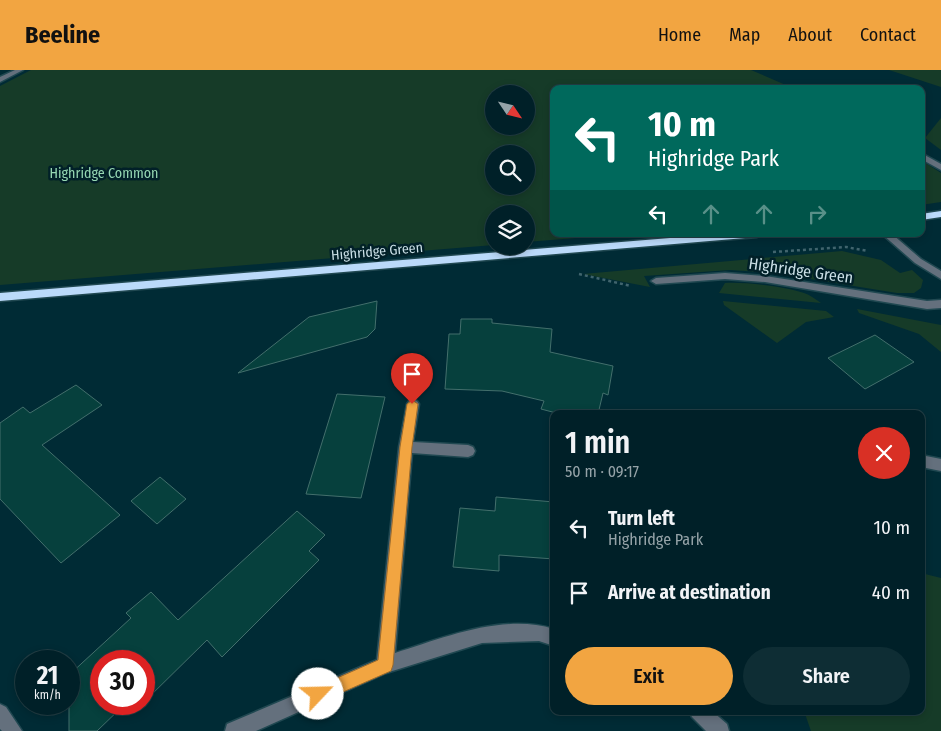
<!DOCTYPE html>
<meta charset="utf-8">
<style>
body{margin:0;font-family:"Fira Sans Condensed",sans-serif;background:#0e2d34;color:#f1f3f6;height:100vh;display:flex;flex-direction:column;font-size:19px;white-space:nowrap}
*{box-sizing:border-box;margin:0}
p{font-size:16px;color:#95a3a8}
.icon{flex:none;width:28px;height:28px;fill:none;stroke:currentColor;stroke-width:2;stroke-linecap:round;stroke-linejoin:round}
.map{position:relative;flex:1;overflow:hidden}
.sheet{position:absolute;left:550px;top:340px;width:375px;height:305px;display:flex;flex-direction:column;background:#002028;border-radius:10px;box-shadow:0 2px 8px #0003,0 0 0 1px #223e45}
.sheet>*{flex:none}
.top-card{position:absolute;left:550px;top:15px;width:375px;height:152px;border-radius:10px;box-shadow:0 2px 8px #0003,0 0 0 1px #223e45;background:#00695c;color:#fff;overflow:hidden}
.needle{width:32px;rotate:125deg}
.fabs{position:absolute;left:485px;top:15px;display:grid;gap:10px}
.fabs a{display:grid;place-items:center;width:50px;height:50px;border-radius:50%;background:#002028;box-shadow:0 2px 8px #0003,0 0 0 1px #223e45;font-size:25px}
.speed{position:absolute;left:15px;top:580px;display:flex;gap:10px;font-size:25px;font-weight:700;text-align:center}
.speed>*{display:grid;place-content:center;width:65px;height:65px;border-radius:50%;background:#002028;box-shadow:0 2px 8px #0003,0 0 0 1px #223e45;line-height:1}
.speed small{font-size:12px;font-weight:400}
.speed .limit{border:8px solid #d22;background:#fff;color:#111}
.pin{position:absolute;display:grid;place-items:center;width:42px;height:42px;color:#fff;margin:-51px -21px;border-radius:50% 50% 50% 0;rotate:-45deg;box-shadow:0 0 5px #0007}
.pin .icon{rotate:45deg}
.me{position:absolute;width:55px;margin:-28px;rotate:66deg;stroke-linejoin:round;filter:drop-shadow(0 0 4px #0008)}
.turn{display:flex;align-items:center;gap:18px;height:105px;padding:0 15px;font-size:22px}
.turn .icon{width:65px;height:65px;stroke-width:2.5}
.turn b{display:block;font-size:35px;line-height:42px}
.lanes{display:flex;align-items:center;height:48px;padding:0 15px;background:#0003;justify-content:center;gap:25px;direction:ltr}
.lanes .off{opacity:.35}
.round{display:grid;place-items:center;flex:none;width:52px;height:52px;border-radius:26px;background:#0e2d34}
.summary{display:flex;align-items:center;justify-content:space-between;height:85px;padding:0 15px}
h1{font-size:30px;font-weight:600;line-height:38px}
.primary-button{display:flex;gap:10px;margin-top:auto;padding:10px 15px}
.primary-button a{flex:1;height:58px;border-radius:30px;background:#f2a541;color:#111;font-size:20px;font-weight:600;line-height:58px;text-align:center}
.primary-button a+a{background:#0e2d34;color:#f1f3f6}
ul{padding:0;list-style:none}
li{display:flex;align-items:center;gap:15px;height:65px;padding:0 15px}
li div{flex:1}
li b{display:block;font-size:19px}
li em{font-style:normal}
header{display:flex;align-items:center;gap:30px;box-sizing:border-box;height:70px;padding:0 25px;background:#f2a541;color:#111}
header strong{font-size:24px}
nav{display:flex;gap:28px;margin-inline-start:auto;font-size:18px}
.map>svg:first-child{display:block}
</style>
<header>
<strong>Beeline</strong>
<nav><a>Home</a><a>Map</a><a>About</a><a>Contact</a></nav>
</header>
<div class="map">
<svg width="941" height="661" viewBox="0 0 941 661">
<rect width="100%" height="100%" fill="#002b35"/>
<!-- green -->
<g fill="#163b28" fill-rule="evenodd">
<path d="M31,0H751L795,19H554V164H626L526,172V144H494V175L0,215V16ZM494,24H526V56H494ZM494,84H526V116H494Z"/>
<path d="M889,0H941V17Z"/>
<path d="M941,48V80L925,68Z"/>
<path d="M921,90L941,103V132L921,135Z"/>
<path d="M842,181L881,190L900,203L912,200L923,210L921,218L914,223H897L773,203L730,200L644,206L650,217L583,204Z"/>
<path d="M725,213C745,212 784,216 804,223C810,225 815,229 821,233L719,223Z"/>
<path d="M723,231L826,241L834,247L806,252L777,273L724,235Z"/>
<path d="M857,239L941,255V282L919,264L859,243Z"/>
<path d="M921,503L941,508V661H811L804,641H921Z"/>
</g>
<!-- building -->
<g fill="#06403d" stroke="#436f6c">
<path d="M377,231L375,259L367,267L238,303L309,247Z"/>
<path d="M461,249H492V253L552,259L550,282L613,296L608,325L603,323L598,344H560L541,339L544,331L502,321L445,319L449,264H460Z"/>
<path d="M875,265L914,292L865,319L828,288Z"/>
<path d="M76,315L102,335L42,375L120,445L61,493L0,429V353L23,337L30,343Z"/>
<path d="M337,324L385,327L361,428L306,424Z"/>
<path d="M160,407L186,429L157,454L131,431Z"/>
<path d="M496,427L554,432V489L499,485V501L453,497L460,438L495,441Z"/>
<path d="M297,441L325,465L309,481L319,490L222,587L207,570L144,632V591H101V634H125L97,661H69V605L131,548L126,543L151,522L178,550Z"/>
</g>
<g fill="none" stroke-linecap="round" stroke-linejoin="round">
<defs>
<g id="minor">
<path d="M15,0H23L0,12V7Z"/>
<path d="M921,83L941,94V100L921,89Z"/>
<path d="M882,164H892L921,189L941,201V209L915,193Z"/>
<path d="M725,203L765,206L927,231L941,230V238L927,239L765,212L725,209L656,214L651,211L656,208Z"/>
<path d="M413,329L417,331L419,334L413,372L468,375L473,377L475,381L473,385L468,387L412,383L395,583C443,568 503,543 554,559V576L539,571L482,573L386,603L256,661H225L227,654L377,590L399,377L407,334L409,331Z"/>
<path d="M921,385L941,389V401L921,397Z"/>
<path d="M0,634L6,637L22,661H2L0,659Z"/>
<path d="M689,641H712L727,654L729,661H706L692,647Z"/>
</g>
<g id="highway">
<path d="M941,141V147L921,150V144Z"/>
<path d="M719,164H763L757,167L0,231V223Z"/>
</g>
</defs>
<!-- minor casing -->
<use href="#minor" stroke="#204851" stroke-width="3"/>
<!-- highway casing -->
<use href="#highway" stroke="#204851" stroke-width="3"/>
<!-- path -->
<g stroke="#40646d" stroke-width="2.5" stroke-dasharray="3 3" stroke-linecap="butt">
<path d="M773,182L846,177L868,181"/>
<path d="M579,204L631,216"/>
</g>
<!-- minor -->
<use href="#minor" fill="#64707d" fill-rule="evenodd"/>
<!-- highway -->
<use href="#highway" fill="#bbdafa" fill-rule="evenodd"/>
</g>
<!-- route -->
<path fill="#f2a541" stroke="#9d6b2a" d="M412,330L418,334L412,377L393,595L391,601L318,633L312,630L310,624L312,619L378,590L400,377L407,334Z"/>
<g text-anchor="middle" stroke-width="5" stroke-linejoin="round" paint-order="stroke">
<!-- far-park labels -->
<g font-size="14" fill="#95d7b2" stroke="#012028">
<text x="104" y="108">Highridge Common</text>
</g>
<!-- far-street labels -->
<g font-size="14" fill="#cadfe6" stroke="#012028">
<text transform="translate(377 181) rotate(-5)" y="5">Highridge Green</text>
</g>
<!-- street labels -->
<g font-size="16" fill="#cadfe6" stroke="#012028">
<text transform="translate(801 200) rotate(8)" y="6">Highridge Green</text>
</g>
</g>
</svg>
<div class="fabs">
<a><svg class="needle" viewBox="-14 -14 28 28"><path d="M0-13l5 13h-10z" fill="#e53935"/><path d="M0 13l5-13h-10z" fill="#95a3a8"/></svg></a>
<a><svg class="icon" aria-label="search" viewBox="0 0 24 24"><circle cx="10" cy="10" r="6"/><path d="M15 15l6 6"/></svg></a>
<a><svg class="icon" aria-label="layers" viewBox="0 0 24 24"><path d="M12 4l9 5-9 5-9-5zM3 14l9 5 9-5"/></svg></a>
</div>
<div class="speed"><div>21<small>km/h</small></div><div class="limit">30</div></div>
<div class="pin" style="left:412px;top:334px;background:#d93025"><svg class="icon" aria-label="arrive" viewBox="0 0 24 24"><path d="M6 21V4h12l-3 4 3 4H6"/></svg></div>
<svg class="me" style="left:318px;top:624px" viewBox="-20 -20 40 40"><circle r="19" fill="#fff"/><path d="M0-13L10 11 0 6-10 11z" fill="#f2a541"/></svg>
<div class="top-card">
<div class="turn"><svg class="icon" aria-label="left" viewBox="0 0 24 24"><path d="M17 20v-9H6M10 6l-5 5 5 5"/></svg><div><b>10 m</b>Highridge Park</div></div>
<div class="lanes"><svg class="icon" aria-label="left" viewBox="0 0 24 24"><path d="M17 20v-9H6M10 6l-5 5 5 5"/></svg><svg class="icon off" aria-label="ahead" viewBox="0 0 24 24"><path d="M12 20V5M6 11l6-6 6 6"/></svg><svg class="icon off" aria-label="ahead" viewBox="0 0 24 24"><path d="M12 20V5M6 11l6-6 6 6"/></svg><svg class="icon off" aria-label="right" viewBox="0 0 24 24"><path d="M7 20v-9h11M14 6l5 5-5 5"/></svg></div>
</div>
<section class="sheet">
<div class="summary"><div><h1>1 min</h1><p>50 m · 09:17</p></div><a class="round" style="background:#d93025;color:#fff"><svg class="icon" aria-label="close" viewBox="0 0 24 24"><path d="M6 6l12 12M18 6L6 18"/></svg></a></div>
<ul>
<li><svg class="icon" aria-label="left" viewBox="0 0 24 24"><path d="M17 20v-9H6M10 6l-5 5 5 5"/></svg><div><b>Turn left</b><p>Highridge Park</p></div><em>10 m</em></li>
<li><svg class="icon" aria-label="arrive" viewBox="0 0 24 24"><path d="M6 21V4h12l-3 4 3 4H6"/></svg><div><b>Arrive at destination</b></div><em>40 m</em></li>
</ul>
<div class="primary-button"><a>Exit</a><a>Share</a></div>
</section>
</div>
